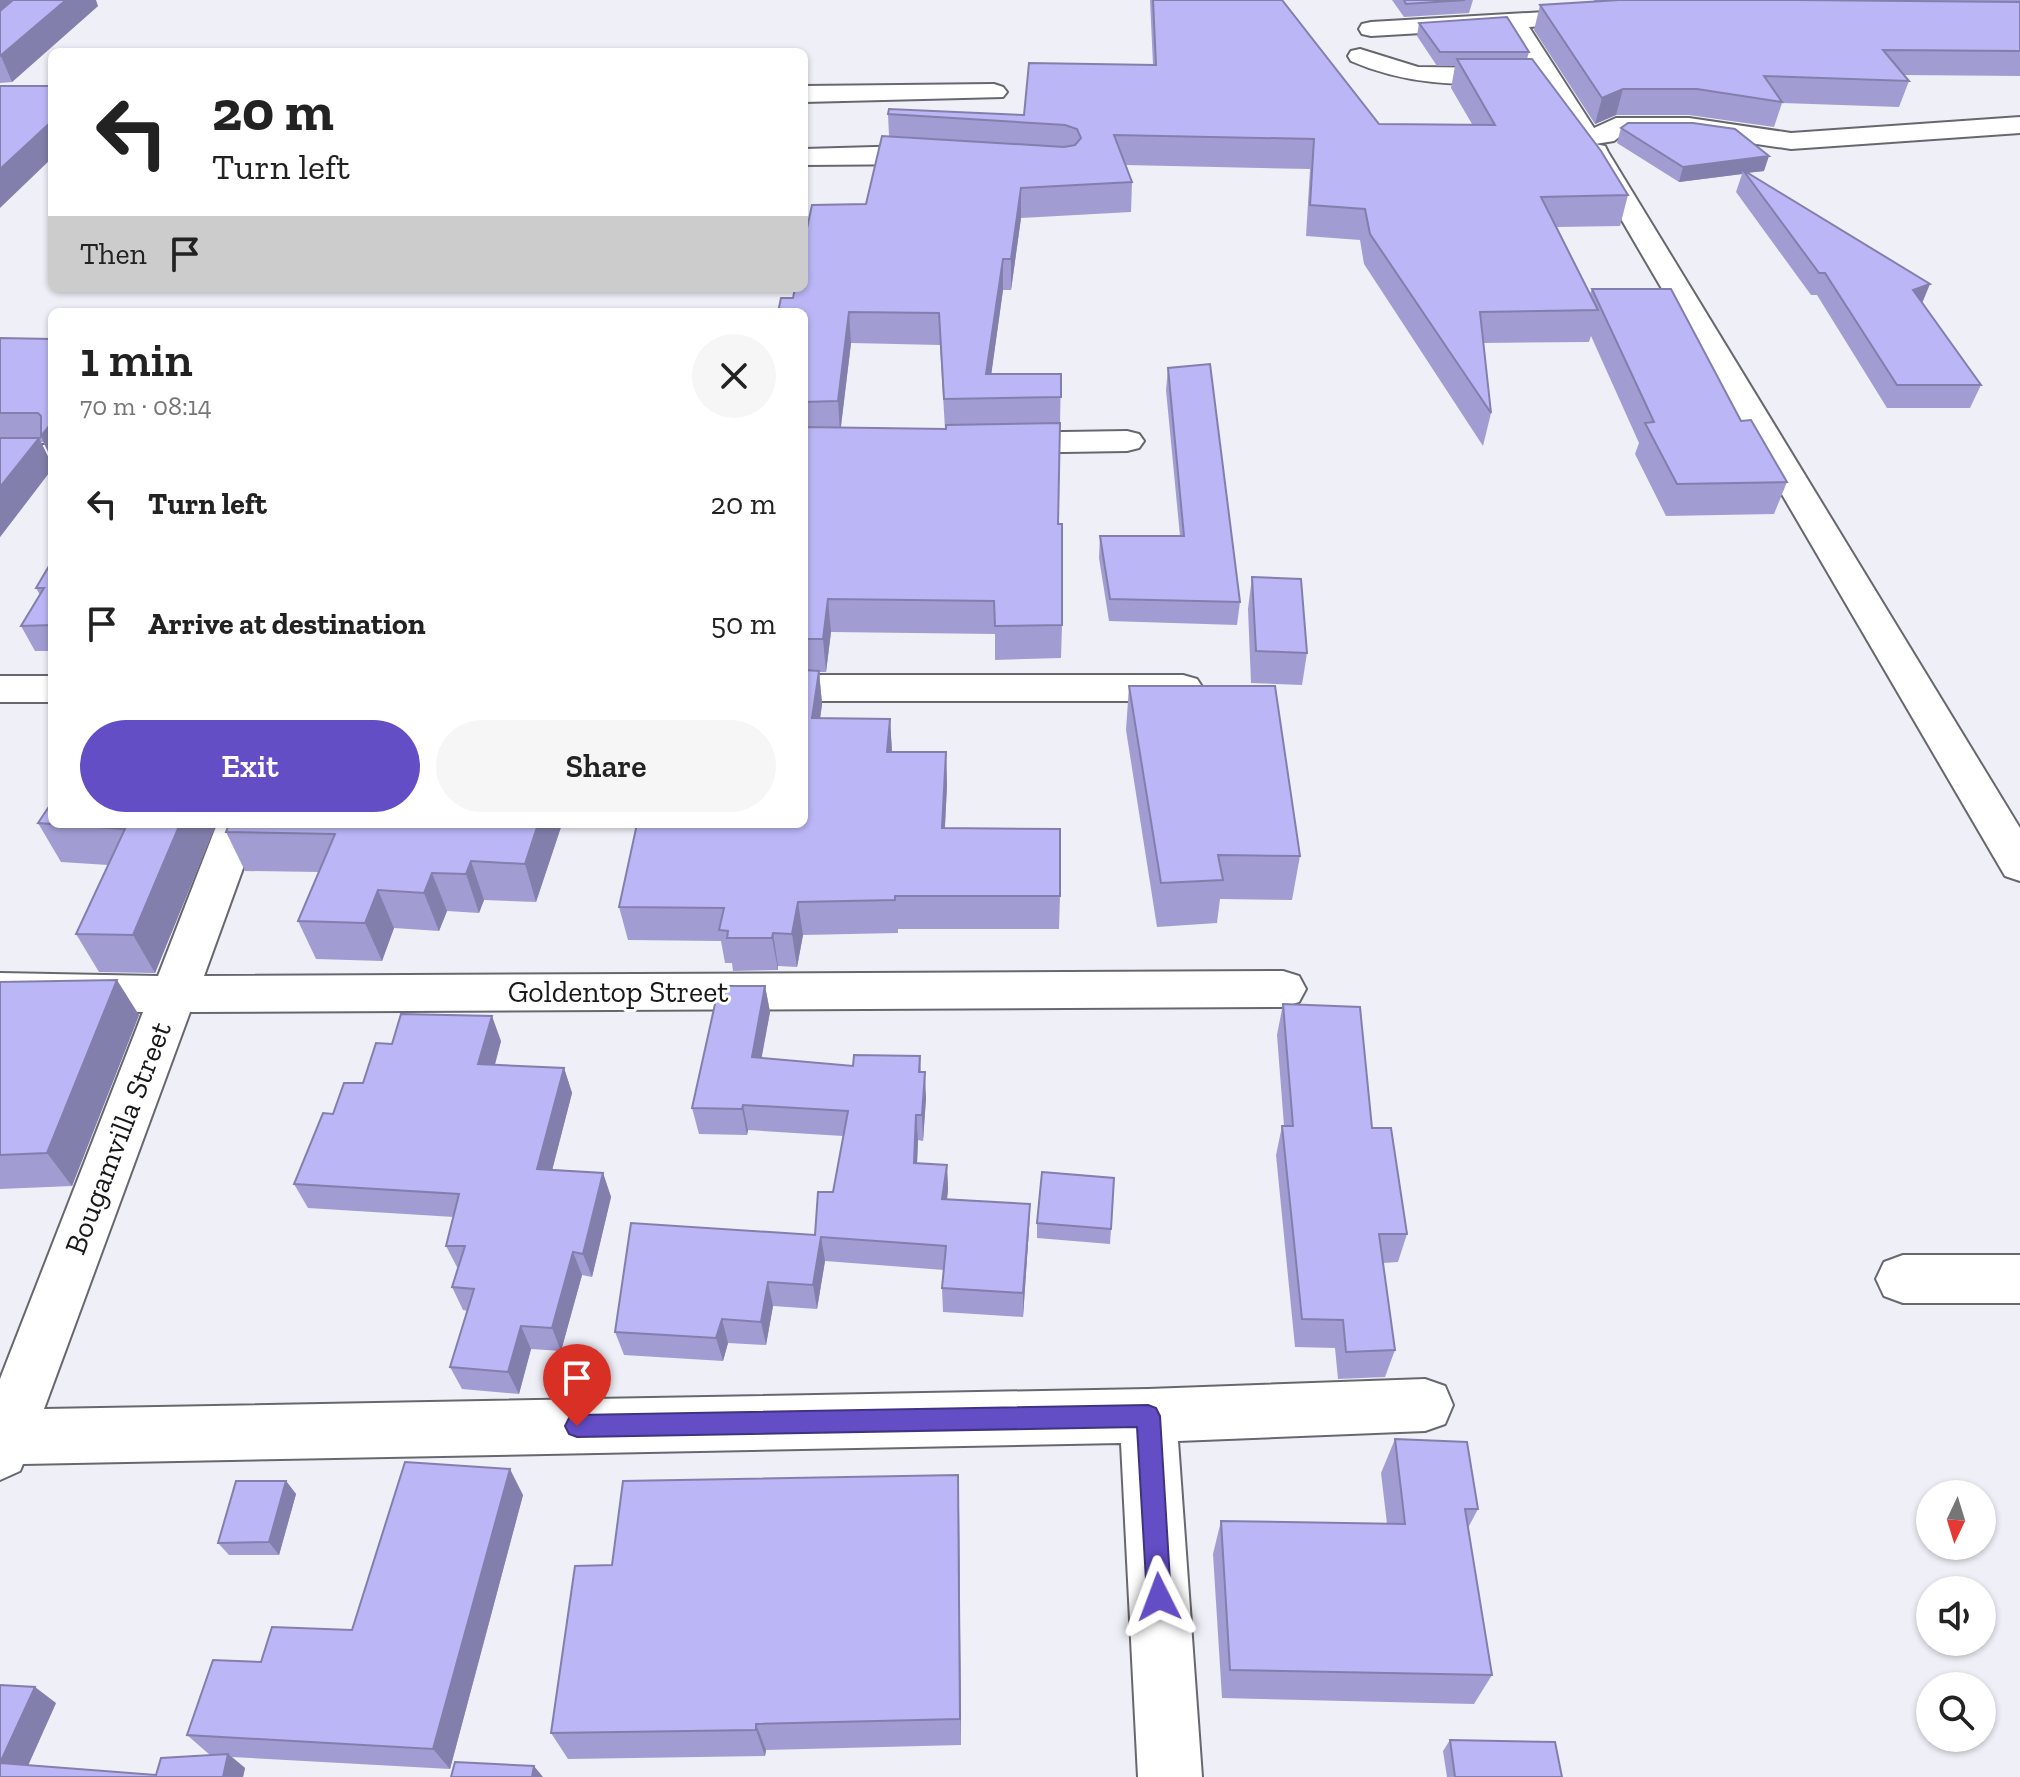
<!DOCTYPE html>
<meta charset="utf-8">
<style>
body{margin:0;font-family:"Zilla Slab",serif;background:#f6f6f6;color:#222;height:100vh;display:flex;flex-direction:column;font-size:30px;white-space:nowrap}
*{box-sizing:border-box;margin:0}
p{font-size:26px;color:#767676}
.icon{flex:none;width:44px;height:44px;fill:none;stroke:currentColor;stroke-width:2;stroke-linecap:round;stroke-linejoin:round}
.map{position:relative;flex:1;overflow:hidden}
.panel{position:absolute;left:48px;top:308px;width:760px;height:520px;display:flex;flex-direction:column;background:#fff;border-radius:12px;box-shadow:0 2px 6px #0004}
.panel>*{flex:none}
.hud{position:absolute;left:48px;top:48px;width:760px;height:244px;border-radius:12px;box-shadow:0 2px 6px #0004;background:#fff;color:#222;overflow:hidden}
.needle{width:52px;rotate:184deg}
.controls{position:absolute;left:1916px;top:1480px;display:grid;gap:16px}
.controls a{display:grid;place-items:center;width:80px;height:80px;border-radius:50%;background:#fff;box-shadow:0 2px 6px #0004;font-size:40px}
.pin{position:absolute;display:grid;place-items:center;width:68px;height:68px;color:#fff;margin:-82px -34px;border-radius:50% 50% 50% 0;rotate:-45deg;box-shadow:0 0 8px #0007}
.pin .icon{rotate:45deg}
.me{position:absolute;width:88px;margin:-44px;rotate:357deg;stroke-linejoin:round;filter:drop-shadow(0 0 6px #0008)}
.turn{display:flex;align-items:center;gap:28px;height:168px;padding:0 32px;font-size:36px}
.turn .icon{width:104px;height:104px;stroke-width:2.5}
.turn b{display:block;font-size:56px;line-height:68px}
.then{display:flex;align-items:center;height:76px;padding:0 32px;background:#0003;gap:16px;font-size:30px}
.round{display:grid;place-items:center;flex:none;width:84px;height:84px;border-radius:42px;background:#f6f6f6}
.headline{display:flex;align-items:center;justify-content:space-between;height:136px;padding:0 32px}
h1{font-size:48px;font-weight:600;line-height:60px}
.primary-button{display:flex;gap:16px;margin-top:auto;padding:16px 32px}
.primary-button a{flex:1;height:92px;border-radius:48px;background:#634ec6;color:#fff;font-size:32px;font-weight:600;line-height:92px;text-align:center}
.primary-button a+a{background:#f6f6f6;color:#222}
ul{padding:0;list-style:none}
li{display:flex;align-items:center;gap:24px;height:120px;padding:0 32px}
li div{flex:1}
li b{display:block;font-size:30px}
li em{font-style:normal}
.map>svg:first-child{display:block}
</style>
<div class="map">
<svg width="2020" height="1777" viewBox="0 0 2020 1777">
<rect width="100%" height="100%" fill="#efeff7"/>
<g fill="none" stroke-linecap="round" stroke-linejoin="round">
<defs>
<g id="street">
<path d="M1598,9L1606,11L1610,16L1606,21L1529,27L1594,128L1616,118H1689L1791,133L2020,117V133L1791,149L1689,134H1623L1614,141L1595,144L1605,146L1608,152L2020,828V881L2005,876L1582,152L1585,146L1594,144L1577,143L1506,28L1371,36L1362,34L1359,29L1362,24L1371,22Z"/>
<path d="M1360,49L1418,67L1515,68L1524,71L1528,76L1524,81L1515,84C1457,85 1406,85 1351,61L1348,56L1351,51Z"/>
<path d="M994,84L1003,87L1007,92L1003,97L804,102V86Z"/>
<path d="M910,146L947,150L951,156L947,162L937,164L804,165V149Z"/>
<path d="M1127,431L1139,434L1144,441L1139,448L1127,451L1001,453L989,450L984,443L989,436L1001,433Z"/>
<rect x="0" y="445" width="52" height="20"/>
<path d="M804,675H1183L1197,679L1203,688L1197,697L1183,701H804Z"/>
<rect x="0" y="676" width="52" height="26"/>
<path d="M217,824H259L204,976L1283,971L1299,976L1306,989L1299,1002L1283,1007L190,1012L44,1409L1148,1389L1425,1379L1445,1386L1453,1405L1445,1424L1425,1431L1178,1441L1202,1777H1138L1121,1443L23,1464L20,1471L0,1480V1379L143,1012L0,1009V973L158,976Z"/>
<path d="M1903,1255H2020V1303H1903L1884,1296L1876,1279L1884,1262Z"/>
</g>
</defs>
<!-- street casing -->
<use href="#street" stroke="#67676e" stroke-width="4"/>
<!-- street -->
<use href="#street" fill="#fff" fill-rule="evenodd"/>
</g>
<!-- wall -->
<g fill="#a19dd3" fill-rule="evenodd">
<path d="M0,0L11,2L98,6L12,82L0,83Z"/>
<path d="M1150,0H1282L1379,124H1472L1451,88L1455,66H1437L1417,36L1419,23L1529,52L1527,59L1628,195L1620,226L1557,227L1590,294L1592,289L1741,421L1787,482L1774,514L1666,516L1635,454L1639,443L1591,336L1589,342L1483,343L1491,413L1483,446L1364,264L1360,240L1306,236L1310,169L1125,165L1132,182L1131,212L1021,218L1011,290H1003L991,374H1061L1058,524L1062,625L1061,658L995,660V634L831,632L826,672H819L822,704L820,718L890,719L892,752H946L947,785L945,828L1060,896L1059,929H898V933L803,935L797,967L778,966V970L733,971L732,963H725L721,941L628,940L619,907L804,824V312L793,298L866,204L889,136L888,114L1024,115L1153,65ZM851,343L940,345L945,429L841,427Z"/>
<path d="M1392,0H1473L1469,13L1404,17Z"/>
<path d="M1594,0H2020V76L1904,75L1909,81L1899,107L1782,103L1774,127L1689,115H1616L1595,124L1534,30L1540,5L1594,2Z"/>
<path d="M1621,128L1764,171L1747,173L1922,303L1981,385L1970,408H1887L1817,295H1811L1736,192L1742,174L1679,182L1617,143Z"/>
<path d="M0,338L52,339V460L43,442H41L52,465V469L0,537Z"/>
<path d="M1168,368L1240,602L1237,625L1109,621L1099,558L1100,536H1180L1166,390Z"/>
<path d="M52,561V651H35L21,626L40,595L36,588Z"/>
<path d="M1252,577L1307,653L1302,685L1251,683L1248,609Z"/>
<path d="M1129,686L1300,856L1292,900L1220,899L1217,923L1157,927L1126,730Z"/>
<path d="M38,823L216,824L155,973L99,972L76,934L108,865L61,862Z"/>
<path d="M229,824H562L536,902L484,900L479,913L447,911L439,931L394,928L382,961L316,959L298,921L319,872L245,871L226,832Z"/>
<path d="M0,982L139,1015L72,1186L0,1189Z"/>
<path d="M765,986L770,1012L761,1058L853,1066L920,1056L921,1072L926,1098L923,1141L918,1140L917,1163L947,1165L948,1190L947,1199L1030,1204L1029,1229L1023,1317L943,1312L942,1288L944,1270L825,1261L817,1309L773,1306L766,1345L728,1343L723,1361L624,1355L615,1332L815,1235L833,1192L843,1136L748,1130L747,1135L699,1134L692,1108Z"/>
<path d="M1283,1004L1372,1128L1407,1234L1398,1262L1383,1263L1395,1350L1385,1377L1338,1379L1335,1348L1295,1347L1276,1155L1282,1126H1284L1277,1035Z"/>
<path d="M501,1041L495,1065L564,1068L572,1093L552,1170L603,1173L611,1197L592,1277L582,1275L561,1351L531,1349L519,1394L462,1389L450,1367L468,1311L463,1310L452,1287L458,1269L446,1246L454,1217L308,1208L294,1184L333,1114L363,1083L392,1044Z"/>
<path d="M1037,1223L1111,1229L1110,1244L1037,1238Z"/>
<path d="M1395,1439L1478,1509L1468,1528L1492,1675L1474,1704L1222,1698L1213,1554L1221,1521L1387,1524L1381,1473Z"/>
<path d="M958,1475L959,1508L961,1745L766,1750L765,1756L568,1759L551,1733L612,1565Z"/>
<path d="M286,1481L296,1494L279,1555H229L218,1543Z"/>
<path d="M523,1495L450,1769L232,1757L245,1768L243,1777H0L56,1703L28,1765L156,1775L210,1755L187,1735L261,1662L352,1630Z"/>
<path d="M1450,1740L1562,1777H1447L1443,1751Z"/>
</g>
<!-- shaded-wall -->
<g fill="#837fac">
<path d="M0,0H11L12,3L0,14Z"/>
<path d="M66,0H96L98,6L12,82L1,56Z"/>
<path d="M1623,89L1616,115L1595,124L1602,98Z"/>
<path d="M52,121V158L0,208V169Z"/>
<path d="M1769,156L1764,171L1745,173L1743,170L1742,174L1679,182L1683,167Z"/>
<path d="M1021,188V218L1011,290V259Z"/>
<path d="M1003,259V290L988,398L986,374Z"/>
<path d="M1930,284L1921,306L1913,290Z"/>
<path d="M849,312L851,343L840,433L838,401Z"/>
<path d="M52,422V460L41,436Z"/>
<path d="M39,438L52,465V469L0,537V487Z"/>
<path d="M828,599L831,632L826,672L823,639Z"/>
<path d="M819,671L822,704L816,751L812,718Z"/>
<path d="M890,719L892,752H887Z"/>
<path d="M946,752L947,785L943,861L942,828Z"/>
<path d="M180,824H216L155,973L133,935Z"/>
<path d="M538,824H562L536,902L525,864Z"/>
<path d="M471,861L484,900L479,913L466,874Z"/>
<path d="M432,873L447,911L439,931L424,893Z"/>
<path d="M378,890L394,928L382,961L365,923Z"/>
<path d="M798,902L803,935L797,967L792,934Z"/>
<path d="M773,933L778,966V970L772,938Z"/>
<path d="M117,980L139,1015L72,1186L47,1153Z"/>
<path d="M765,986L770,1012L757,1083L752,1057Z"/>
<path d="M492,1016L501,1041L488,1089L478,1064Z"/>
<path d="M564,1068L572,1093L546,1194L537,1169Z"/>
<path d="M925,1072L926,1098L923,1141L922,1115Z"/>
<path d="M743,1105L748,1130L747,1135L742,1109Z"/>
<path d="M916,1115L918,1140L916,1188L914,1163Z"/>
<path d="M947,1165L948,1190L944,1224L942,1199Z"/>
<path d="M603,1173L611,1197L592,1277L583,1254Z"/>
<path d="M1030,1204L1029,1229L1023,1317V1293Z"/>
<path d="M821,1237L825,1261L817,1309L813,1285Z"/>
<path d="M573,1252L582,1275L561,1351L552,1328Z"/>
<path d="M768,1282L773,1306L766,1345L761,1322Z"/>
<path d="M722,1319L728,1343L723,1361L716,1338Z"/>
<path d="M521,1326L531,1349L519,1394L508,1372Z"/>
<path d="M510,1469L523,1495L450,1769L433,1749Z"/>
<path d="M958,1475L959,1508L961,1745L960,1719Z"/>
<path d="M286,1481L296,1494L279,1555L269,1542Z"/>
<path d="M35,1687L56,1703L23,1777L0,1763Z"/>
<path d="M756,1724L766,1750L765,1756L756,1730Z"/>
<path d="M228,1754L245,1768L243,1777H223Z"/>
<path d="M534,1766L543,1777H532Z"/>
</g>
<!-- building -->
<g fill="#bbb6f5" stroke="#837fac" stroke-width="2">
<path d="M13,0H66L0,56V11Z"/>
<path d="M1153,0H1282L1379,124L1495,125L1457,59H1532L1601,151L1628,195L1541,197L1598,310L1480,312L1491,413L1370,234L1365,209L1310,205L1314,139L1114,135L1132,182L1021,188L1011,259H1003L986,374H1061V397L944,399L939,313L849,312L838,401L804,402V312H778L781,298H793L795,288H804V242L812,205L866,204L882,136L1064,147L1075,145L1081,138L1077,129L1065,125L888,114L889,109L1024,115L1029,63L1156,65Z"/>
<path d="M1404,0H1465L1406,4Z"/>
<path d="M1619,0H1796L2020,2V51L1883,50L1909,81L1764,76L1782,102L1697,89H1623L1602,98L1540,5Z"/>
<path d="M1507,17L1529,52H1440L1419,23Z"/>
<path d="M0,86H52V121L0,169Z"/>
<path d="M1628,123H1693L1735,129L1769,156L1683,167L1621,128Z"/>
<path d="M1743,170L1930,284L1913,290L1981,385H1897L1825,273H1819Z"/>
<path d="M1592,289H1671L1741,421L1751,420L1787,482L1677,484L1645,423L1654,422Z"/>
<path d="M0,338L52,339V422L41,436V416L38,413H0Z"/>
<path d="M1210,364L1240,602L1110,599L1100,536H1184L1168,368Z"/>
<path d="M1060,423L1058,524H1062V625L995,626L994,601L828,599L823,639H804V427L946,429V425Z"/>
<path d="M0,438H39L0,487Z"/>
<path d="M52,561V625L21,626L44,588H36Z"/>
<path d="M1252,577L1301,579L1307,653L1256,651Z"/>
<path d="M804,670L819,671L812,718L890,719L887,752H946L942,828L1060,829V896H895V900L798,902L792,934L773,933L772,938H727L728,931L719,930L724,908L619,907L637,824H804Z"/>
<path d="M1129,686H1275L1300,856L1218,855L1223,880L1161,883Z"/>
<path d="M52,802V824H180L133,935L76,934L125,829L38,823Z"/>
<path d="M229,824H538L525,864L471,861L466,874L432,873L424,893L378,890L365,923L298,921L335,834L226,832Z"/>
<path d="M117,980L47,1153L0,1155V982Z"/>
<path d="M719,986H765L752,1057L853,1066L854,1055L920,1056L919,1072H925L922,1115H916L914,1163L947,1165L942,1199L1030,1204L1023,1293L942,1288L946,1246L821,1237L813,1285L768,1282L761,1322L722,1319L716,1338L615,1332L631,1223L815,1235L818,1192H833L848,1111L743,1105L742,1109L692,1108Z"/>
<path d="M1283,1004L1360,1007L1372,1128H1391L1407,1234H1379L1395,1350L1346,1352L1343,1320L1302,1319L1282,1126H1293Z"/>
<path d="M401,1014L492,1016L478,1064L564,1068L537,1169L603,1173L583,1254L573,1252L552,1328L521,1326L508,1372L450,1367L474,1289L452,1287L465,1246H446L459,1194L294,1184L323,1113L333,1114L344,1083H363L376,1043L392,1044Z"/>
<path d="M1042,1172L1114,1178L1111,1229L1037,1223Z"/>
<path d="M1395,1439L1467,1442L1478,1509H1465L1492,1675L1230,1670L1221,1521L1405,1524Z"/>
<path d="M405,1462L510,1469L433,1749L187,1735L213,1660L261,1662L272,1627L352,1630Z"/>
<path d="M958,1475L960,1719L756,1724V1730L551,1733L575,1566L612,1565L623,1481Z"/>
<path d="M236,1481H286L269,1542L218,1543Z"/>
<path d="M0,1685L35,1687L0,1763L156,1775L161,1758L228,1754L223,1777H0Z"/>
<path d="M1450,1740L1555,1742L1562,1777H1455Z"/>
<path d="M455,1762L534,1766L532,1777H451Z"/>
</g>
<!-- route -->
<path fill="#634ec6" stroke="#403381" stroke-width="2" d="M1148,1405L1156,1408L1160,1416L1171,1597L1168,1605L1159,1609L1150,1605L1147,1597L1137,1427L577,1437L569,1434L565,1426L569,1418L577,1415Z"/>
<g text-anchor="middle" stroke-width="6" stroke-linejoin="round" paint-order="stroke">
<!-- street labels -->
<g font-size="30" fill="#18181a" stroke="#fff">
<text x="618" y="1002">Goldentop Street</text>
<text transform="translate(118 1138) rotate(-69)" y="10">Bougamvilla Street</text>
</g>
</g>
</svg>
<div class="controls">
<a><svg class="needle" viewBox="-14 -14 28 28"><path d="M0-13l5 13h-10z" fill="#e53935"/><path d="M0 13l5-13h-10z" fill="#767676"/></svg></a>
<a><svg class="icon" aria-label="sound" viewBox="0 0 24 24"><path d="M4 9h4l5-4v14l-5-4H4zM17 9q2 3 0 6"/></svg></a>
<a><svg class="icon" aria-label="search" viewBox="0 0 24 24"><circle cx="10" cy="10" r="6"/><path d="M15 15l6 6"/></svg></a>
</div>
<div class="pin" style="left:577px;top:1426px;background:#d93025"><svg class="icon" aria-label="arrive" viewBox="0 0 24 24"><path d="M6 21V4h12l-3 4 3 4H6"/></svg></div>
<svg class="me" style="left:1159px;top:1597px" viewBox="-20 -20 40 40"><path d="M0-17L14 15 0 8-14 15z" fill="#634ec6" stroke="#fff" stroke-width="4"/></svg>
<div class="hud">
<div class="turn"><svg class="icon" aria-label="left" viewBox="0 0 24 24"><path d="M17 20v-9H6M10 6l-5 5 5 5"/></svg><div><b>20 m</b>Turn left</div></div>
<div class="then">Then<svg class="icon" aria-label="arrive" viewBox="0 0 24 24"><path d="M6 21V4h12l-3 4 3 4H6"/></svg></div>
</div>
<section class="panel">
<div class="headline"><div><h1>1 min</h1><p>70 m · 08:14</p></div><a class="round"><svg class="icon" aria-label="close" viewBox="0 0 24 24"><path d="M6 6l12 12M18 6L6 18"/></svg></a></div>
<ul>
<li><svg class="icon" aria-label="left" viewBox="0 0 24 24"><path d="M17 20v-9H6M10 6l-5 5 5 5"/></svg><div><b>Turn left</b></div><em>20 m</em></li>
<li><svg class="icon" aria-label="arrive" viewBox="0 0 24 24"><path d="M6 21V4h12l-3 4 3 4H6"/></svg><div><b>Arrive at destination</b></div><em>50 m</em></li>
</ul>
<div class="primary-button"><a>Exit</a><a>Share</a></div>
</section>
</div>
